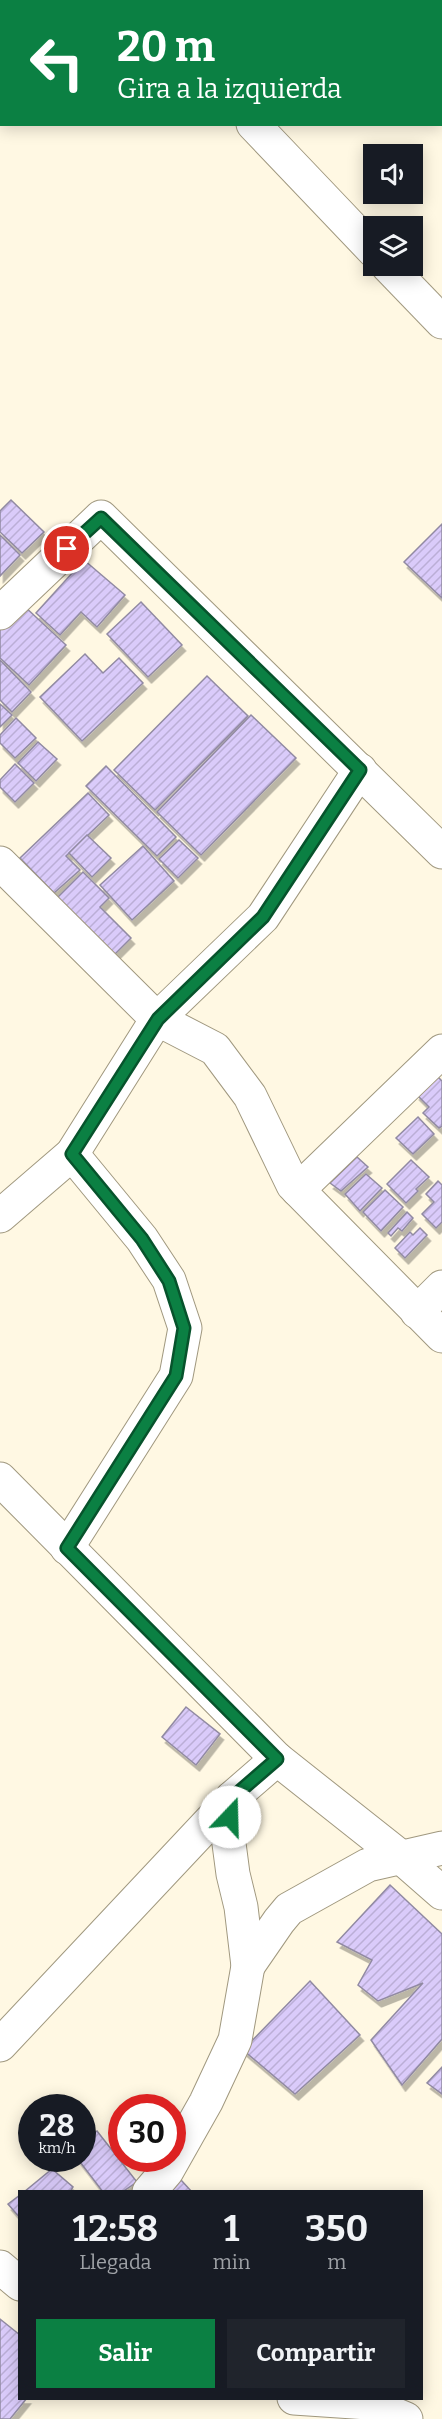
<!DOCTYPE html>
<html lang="es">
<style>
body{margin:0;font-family:Bitter,serif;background:#20242c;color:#f1f3f6;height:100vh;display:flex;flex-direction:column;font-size:22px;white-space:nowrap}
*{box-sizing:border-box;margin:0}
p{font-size:20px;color:#9ea1a6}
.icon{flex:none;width:33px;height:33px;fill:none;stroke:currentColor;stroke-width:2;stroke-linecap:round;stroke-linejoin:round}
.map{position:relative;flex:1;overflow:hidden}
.drawer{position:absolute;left:18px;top:2190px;width:405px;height:210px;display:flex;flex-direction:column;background:#171b24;border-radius:0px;box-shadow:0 3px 15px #0003}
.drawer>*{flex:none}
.banner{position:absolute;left:0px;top:0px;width:442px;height:126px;box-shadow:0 3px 15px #0003;background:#0b8043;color:#fff;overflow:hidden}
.controls{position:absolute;left:363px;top:144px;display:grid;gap:12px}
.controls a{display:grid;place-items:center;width:60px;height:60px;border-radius:0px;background:#171b24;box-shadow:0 3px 15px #0003;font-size:30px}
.speed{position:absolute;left:18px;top:2094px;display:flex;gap:12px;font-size:30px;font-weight:700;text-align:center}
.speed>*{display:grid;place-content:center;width:78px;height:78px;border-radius:50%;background:#171b24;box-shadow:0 3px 15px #0003;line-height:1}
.speed small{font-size:15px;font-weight:400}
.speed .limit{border:9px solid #d22;background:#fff;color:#111}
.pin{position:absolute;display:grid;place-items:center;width:51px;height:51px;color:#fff;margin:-26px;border:3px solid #fff;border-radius:50%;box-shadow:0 2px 6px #0007}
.me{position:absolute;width:66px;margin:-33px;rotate:21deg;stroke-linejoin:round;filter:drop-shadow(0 0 4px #0008)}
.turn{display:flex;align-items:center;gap:21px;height:126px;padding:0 18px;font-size:27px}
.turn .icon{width:78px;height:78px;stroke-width:2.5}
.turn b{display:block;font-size:42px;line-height:51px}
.eta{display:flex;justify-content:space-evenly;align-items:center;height:102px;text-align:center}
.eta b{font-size:36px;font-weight:700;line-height:42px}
.action{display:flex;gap:12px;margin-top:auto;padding:12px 18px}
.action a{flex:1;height:69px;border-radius:0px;background:#0b8043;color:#fff;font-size:24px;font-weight:700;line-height:69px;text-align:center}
.action a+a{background:#20242c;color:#f1f3f6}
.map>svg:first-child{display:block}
</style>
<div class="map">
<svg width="442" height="2419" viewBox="0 0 442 2419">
<defs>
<pattern id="building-hatch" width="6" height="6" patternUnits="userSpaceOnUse" patternTransform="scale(1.5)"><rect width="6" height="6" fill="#dacbfa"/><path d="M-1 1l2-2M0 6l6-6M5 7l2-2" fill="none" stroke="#bbaed6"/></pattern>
<filter id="shadow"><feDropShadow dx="3.5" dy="6" stdDeviation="0" flood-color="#0004"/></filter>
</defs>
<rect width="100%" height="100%" fill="#fff8e3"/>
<!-- building -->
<g fill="url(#building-hatch)" stroke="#918aa2" stroke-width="1.5" filter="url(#shadow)">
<path d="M11,500L44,532L22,553L0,532V511Z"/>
<path d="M442,524V598L404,562Z"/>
<path d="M0,535L20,555L0,576Z"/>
<path d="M84,560L125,595L97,627L81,612L60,635L36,613Z"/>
<path d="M141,602L182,645L148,677L107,634Z"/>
<path d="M23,605L66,645L29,685L0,658V630Z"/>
<path d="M85,654L103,673L119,658L143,683L82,741L40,697Z"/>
<path d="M0,660L31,692L12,712L0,700Z"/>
<path d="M207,676L248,716L155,810L114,770Z"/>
<path d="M0,704L12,715L0,727Z"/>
<path d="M251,715L296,758L201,855L157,812Z"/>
<path d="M16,718L36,738L15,758L0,743V735Z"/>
<path d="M38,742L57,759L36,781L18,763Z"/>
<path d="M15,764L34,783L15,802L0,787V780Z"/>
<path d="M106,766L176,837L157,856L86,786Z"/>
<path d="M88,793L109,815L66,856L80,870L54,893L20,858Z"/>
<path d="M87,835L111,858L92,877L69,853Z"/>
<path d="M179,840L198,858L178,878L159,859Z"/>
<path d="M143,846L174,881L132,920L100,885Z"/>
<path d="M83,872L109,898L100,907L131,938L111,958L55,900Z"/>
<path d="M435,1074L442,1081V1126L439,1128L423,1113L429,1107L416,1094Z"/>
<path d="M418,1117L434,1134L413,1154L396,1138Z"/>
<path d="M357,1157L368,1167L341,1191L330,1183Z"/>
<path d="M411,1160L429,1177L416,1189L418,1191L406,1203L387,1184Z"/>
<path d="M366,1174L382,1188L360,1211L345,1194Z"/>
<path d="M438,1181L442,1185V1222L436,1228L422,1214L434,1202L426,1194Z"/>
<path d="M385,1190L403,1207L381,1231L363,1212Z"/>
<path d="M407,1212L413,1218L402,1231L398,1228L391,1236L388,1233Z"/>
<path d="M420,1228L427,1235L405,1258L395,1248L410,1232L413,1235Z"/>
<path d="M186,1707L220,1734L196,1765L162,1737Z"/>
<path d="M390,1885L442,1934V2039L402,2085L371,2040L423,1983L378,2001L358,1985L372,1960L337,1942Z"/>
<path d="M310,1981L360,2035L295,2094L243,2050Z"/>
<path d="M442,2067V2094L427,2083Z"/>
<path d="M97,2131L137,2182L122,2192H103L77,2158H82V2142Z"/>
<path d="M52,2169L73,2187L70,2192H24Z"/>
<path d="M181,2180L192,2192H169Z"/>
<path d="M20,2195V2218L8,2204Z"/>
<path d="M0,2319L20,2335V2398H27L10,2419H0Z"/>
</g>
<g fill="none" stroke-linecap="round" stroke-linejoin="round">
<defs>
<g id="minor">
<path d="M135,0L136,2"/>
<path d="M253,124L374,251"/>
<path d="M388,266L442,322"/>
<path d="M0,613L101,517L442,852"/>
<path d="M0,863L157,1019L215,1049L250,1096L293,1185L442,1336"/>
<path d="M298,1190L442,1051"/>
<path d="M0,1216L72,1154L157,1019L263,917L360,770"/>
<path d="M417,1312L442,1287"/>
<path d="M0,1479L277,1759L402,1858L442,1893"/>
<path d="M67,1548L176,1376L185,1328L169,1280L142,1239L72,1154"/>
<path d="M248,1966L279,1921L289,1909L368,1865L442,1848"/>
<path d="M0,2045L232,1798L277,1759"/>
<path d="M149,2192L167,2171L206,2102L235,2040L248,1966L241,1907L233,1874L228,1836L232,1798"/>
<path d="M0,2267L20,2284"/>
<path d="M294,2398L368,2403L406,2419"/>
</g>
</defs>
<!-- minor casing -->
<use href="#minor" stroke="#a0987f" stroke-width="35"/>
<!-- minor -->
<use href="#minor" stroke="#fff" stroke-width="33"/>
</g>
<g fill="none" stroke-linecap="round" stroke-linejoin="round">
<defs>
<path id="route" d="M67,549L101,518L360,770L263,917L158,1019L72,1154L142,1239L169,1281L184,1328L176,1376L67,1548L277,1759L232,1798L230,1817"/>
</defs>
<!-- route casing -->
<use href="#route" stroke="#07532c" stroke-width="15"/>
<!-- route -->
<use href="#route" stroke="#0b8043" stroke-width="10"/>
</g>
</svg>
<div class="controls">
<a><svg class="icon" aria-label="sound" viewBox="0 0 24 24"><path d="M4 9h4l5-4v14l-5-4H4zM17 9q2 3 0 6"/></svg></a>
<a><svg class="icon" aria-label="layers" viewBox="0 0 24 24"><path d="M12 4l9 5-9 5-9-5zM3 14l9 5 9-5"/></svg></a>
</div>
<div class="speed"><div>28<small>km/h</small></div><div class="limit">30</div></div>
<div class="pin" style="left:67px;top:549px;background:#d93025"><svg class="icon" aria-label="arrive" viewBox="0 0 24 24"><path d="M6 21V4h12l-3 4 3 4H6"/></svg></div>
<svg class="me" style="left:230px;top:1817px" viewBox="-20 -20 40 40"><circle r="19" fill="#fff"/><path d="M0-13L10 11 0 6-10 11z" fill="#0b8043"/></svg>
<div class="banner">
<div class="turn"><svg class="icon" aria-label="left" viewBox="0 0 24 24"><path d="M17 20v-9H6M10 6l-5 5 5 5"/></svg><div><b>20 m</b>Gira a la izquierda</div></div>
</div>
<section class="drawer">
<div class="eta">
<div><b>12:58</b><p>Llegada</p></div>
<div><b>1</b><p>min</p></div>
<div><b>350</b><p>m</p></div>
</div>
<div class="action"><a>Salir</a><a>Compartir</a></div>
</section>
</div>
